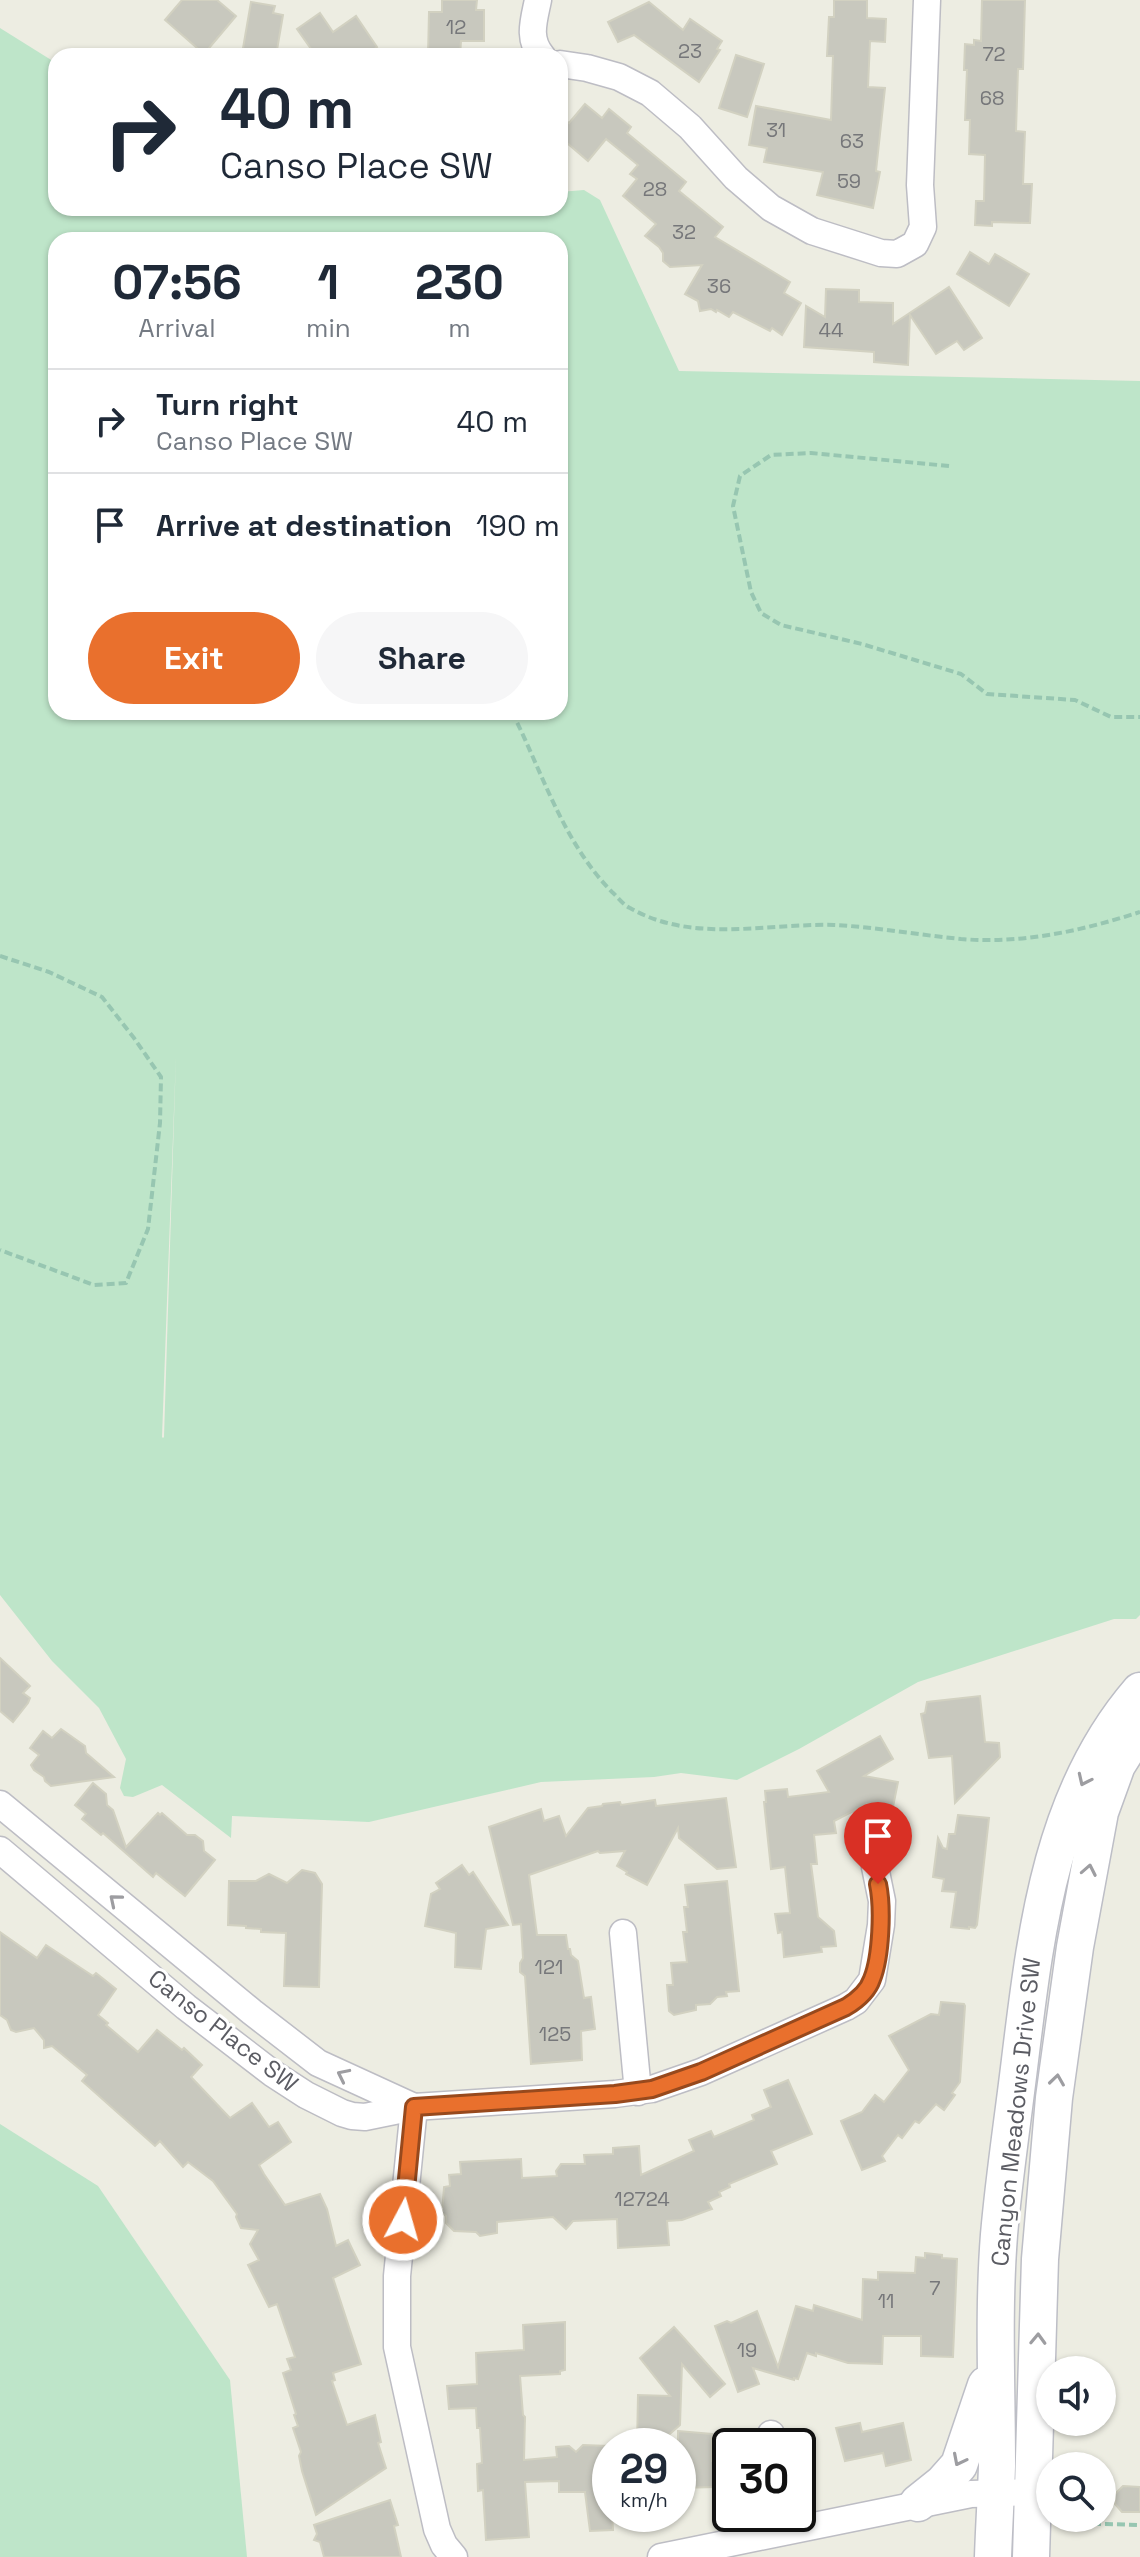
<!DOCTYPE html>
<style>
body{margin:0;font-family:"Space Grotesk",sans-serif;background:#f6f6f7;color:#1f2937;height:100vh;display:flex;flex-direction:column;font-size:30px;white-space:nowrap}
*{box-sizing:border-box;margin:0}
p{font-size:26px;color:#747a83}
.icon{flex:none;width:44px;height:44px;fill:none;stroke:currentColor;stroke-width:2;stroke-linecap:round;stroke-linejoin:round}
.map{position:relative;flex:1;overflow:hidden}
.details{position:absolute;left:48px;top:232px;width:520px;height:488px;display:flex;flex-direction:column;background:#fff;border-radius:24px;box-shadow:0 2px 6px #0004}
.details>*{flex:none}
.banner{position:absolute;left:48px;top:48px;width:520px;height:168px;border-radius:24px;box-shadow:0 2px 6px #0004;background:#fff;color:#1f2937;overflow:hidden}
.buttons{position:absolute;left:1036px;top:2356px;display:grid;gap:16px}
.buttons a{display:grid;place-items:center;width:80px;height:80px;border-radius:50%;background:#fff;box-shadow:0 2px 6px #0004;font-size:40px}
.speed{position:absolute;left:592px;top:2428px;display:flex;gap:16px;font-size:40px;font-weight:700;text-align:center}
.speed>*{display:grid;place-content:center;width:104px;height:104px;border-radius:50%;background:#fff;box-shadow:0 2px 6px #0004;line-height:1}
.speed small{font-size:20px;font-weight:400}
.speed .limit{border:4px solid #111;border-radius:12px;background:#fff;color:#111}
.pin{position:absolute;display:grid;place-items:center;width:68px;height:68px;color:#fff;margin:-82px -34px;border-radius:50% 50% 50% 0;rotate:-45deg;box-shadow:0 0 8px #0007}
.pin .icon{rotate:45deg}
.me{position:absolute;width:88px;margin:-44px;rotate:6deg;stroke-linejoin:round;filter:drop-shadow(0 0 6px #0008)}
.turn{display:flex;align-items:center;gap:28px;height:168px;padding:0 40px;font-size:36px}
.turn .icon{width:104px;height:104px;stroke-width:2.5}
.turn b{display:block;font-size:56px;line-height:68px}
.eta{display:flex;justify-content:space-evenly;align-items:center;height:136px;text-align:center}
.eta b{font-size:48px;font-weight:700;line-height:56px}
.action{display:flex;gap:16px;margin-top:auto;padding:16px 40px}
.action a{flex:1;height:92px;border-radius:48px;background:#e9702d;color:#fff;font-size:32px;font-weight:700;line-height:92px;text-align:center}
.action a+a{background:#f6f6f7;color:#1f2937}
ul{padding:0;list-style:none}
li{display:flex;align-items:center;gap:24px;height:104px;padding:0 40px;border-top:2px solid #e0e1e3}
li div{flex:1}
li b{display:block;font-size:30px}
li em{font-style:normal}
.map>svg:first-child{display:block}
</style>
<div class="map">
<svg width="1140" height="2557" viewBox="0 0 1140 2557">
<rect width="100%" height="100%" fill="#edede2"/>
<!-- green -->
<g fill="#bee5c9" fill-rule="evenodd">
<path d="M0,28L56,63V208H560V192L584,190L600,200L679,371L1140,381V1615L1136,1619H1114L918,1682L799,1749L737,1780L681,1773L654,1777L541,1782L369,1822L232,1816L231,1838L162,1785L133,1797L124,1796L120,1788L126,1759L99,1708L52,1661L0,1595ZM560,240V712H56V240ZM176,1055L164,1437L163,1438L162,1437Z"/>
<path d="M0,2124L98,2186L230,2380L247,2557H0Z"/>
</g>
<!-- building -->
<g fill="#c8c8be" stroke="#d2d1c1" stroke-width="2">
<path d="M182,0H217L236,16L204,54L165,20Z"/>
<path d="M442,0H477L476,10H484V41H461L460,56H428L429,12H442Z"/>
<path d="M834,0H867V18L886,19L885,42L870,41L868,87L885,88L876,171L880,172L873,208L817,195L823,172L764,162L767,148L749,145L756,106L831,120L833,56H827L829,17H834Z"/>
<path d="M982,0H1025L1023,69H1018L1016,131L1025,132L1023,184H1032L1030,223L992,222V226L975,225L976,201H984L985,155L969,154L970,120H965L967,70H964L965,44L974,45V40L981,41Z"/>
<path d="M251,2L275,6L273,13L283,15L276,56L242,54Z"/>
<path d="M649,2L683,30L690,19L722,41L717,49L720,50L699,82L634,35L618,42L608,22Z"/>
<path d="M320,13L333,32L356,16L377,47L365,56H316L297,29Z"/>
<path d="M736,55L764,64L747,117L719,108Z"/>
<path d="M585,104L602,118L609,109L631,127L627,133L686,182L679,191L723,227L715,237L790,282L784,293L801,303L782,335L772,328L770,331L733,312L729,317L717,310L716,312L711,309L700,311L698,301L685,294L702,265L670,267L663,261V253L659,247L645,236L656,224L623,196L637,179L630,174L638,165L606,139L588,161L560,137V116L569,123Z"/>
<path d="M970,252L989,264L995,254L1029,274L1009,306L957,274Z"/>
<path d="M949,287L982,338L964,350L957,341L936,354L910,315L908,365L874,362V352L804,347L806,306L825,317L826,289L859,290V302L893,303V324Z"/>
<path d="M0,1658L30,1686L23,1693L30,1698L28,1703L13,1722L0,1711Z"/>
<path d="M980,1696L985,1742L999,1743L1000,1757L955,1803L952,1756L929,1758L921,1714L925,1713L927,1702Z"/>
<path d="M61,1729L85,1746L86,1753L114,1777L51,1786L45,1781L44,1777L34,1770L31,1765L39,1755L30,1748L43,1731L52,1738Z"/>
<path d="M880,1736L893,1759L864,1776L898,1782L893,1807L867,1804L834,1821L836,1833L814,1835L817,1864H811L818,1917L834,1931L836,1946L821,1947L822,1952L784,1957L782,1932L778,1933L775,1914L790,1913L785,1867L771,1869L764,1802H766L765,1791L787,1789L788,1797L829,1792L817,1771Z"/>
<path d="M93,1783L106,1794L107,1805L113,1810L126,1847L158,1813L160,1815L162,1813L187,1835H195L203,1841L204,1851L215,1860L185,1896L156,1873L153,1877L103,1833L101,1835L82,1819L86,1814L75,1805Z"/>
<path d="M726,1798L736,1867L717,1869L679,1838L678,1828L647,1885L626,1874L627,1872L617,1866L625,1851L600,1853L598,1851L529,1875L537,1935H566L568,1949H570L571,1955L578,1961L584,1998L591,1997L595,2029L581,2031L582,2060L531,2064L525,1976L520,1972V1963L523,1958L521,1924L513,1925L489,1827L541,1809L544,1821L559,1816L566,1836L588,1808L602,1806L603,1804L620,1802L621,1805L655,1800L656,1806Z"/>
<path d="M958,1815L989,1818L977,1925L975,1928L969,1927V1929L951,1927L956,1892L942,1891L944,1879L933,1877L938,1838L943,1848L947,1849L949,1834H955Z"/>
<path d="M462,1865L469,1875L473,1872L508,1925L486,1929L481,1969L455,1967L456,1933L425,1926L431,1894L440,1889L436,1883Z"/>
<path d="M302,1870L315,1873L322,1884L319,1987L284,1986L286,1933L261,1932V1929L246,1928V1926L228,1925L229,1881H256L269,1874L287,1883Z"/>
<path d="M727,1881L739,1991L726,1992L727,1996L717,1997L710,2004L696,2005V2010L674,2015L669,2011L667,1985H673L671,1963L687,1962L683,1932H687L684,1907H688L685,1885Z"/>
<path d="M0,1932L37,1958L46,1945L93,1976L96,1973L116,1989L98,2015L108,2023L106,2025L138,2052L157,2030L182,2050L184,2048L202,2065L191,2077L230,2118L252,2103L269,2127L278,2122L291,2142L259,2165L264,2174L285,2205L320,2194L327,2209L336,2246L348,2240L360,2265L333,2278L361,2364L333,2373L335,2380L332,2381L347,2425L375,2415L381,2442L378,2443L386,2468L316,2515L302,2471L299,2456L301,2452L293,2428L298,2426L294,2415L296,2414L283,2373L291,2370L287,2359L295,2357L277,2304L269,2307L248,2265L259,2260L250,2244L258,2230L241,2228L236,2217L237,2214L213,2181L188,2162L183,2167L160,2141L155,2146L82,2081L87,2075L52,2046L44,2048V2040L34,2028L16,2032L11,2030L7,2020L0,2015Z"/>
<path d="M941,2002L964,2004L965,2006L960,2082L952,2093L955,2095L944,2110L936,2104L919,2123L915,2121L902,2138L898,2135L882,2156L885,2161L862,2170L841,2121L862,2112L875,2095L884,2102L909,2070L889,2036L931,2014L939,2015Z"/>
<path d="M788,2080L812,2134L771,2151L777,2164L729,2184L730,2187L719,2192L721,2196L708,2202L712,2209L682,2220L667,2221L669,2245L618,2248L617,2219L573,2221L566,2229L553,2217L497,2222V2233L480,2236L476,2232L454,2231L446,2223V2216L442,2213L444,2187L450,2186L449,2175L461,2174L460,2162L521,2159L522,2178L557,2176L556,2171L561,2164H585L584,2155L613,2154V2148L639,2146L641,2175L694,2151L689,2140L711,2131L714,2137L754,2120L752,2115L771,2107L764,2090Z"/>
<path d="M925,2253L942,2255V2258L957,2259L953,2357L921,2356V2336H883L882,2364L848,2363L816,2353V2356L807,2353L798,2379L794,2378V2380L753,2368L759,2384L738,2392L715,2326L727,2321L731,2323L757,2311L778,2367L796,2306L813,2311L814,2305L862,2320L863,2279L878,2280V2272L915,2273L916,2257L925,2258Z"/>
<path d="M565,2322V2370L560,2371V2374L520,2376L523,2415L525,2417L524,2460L557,2457L556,2447L569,2446L576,2452L583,2445L609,2446L610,2514H612L613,2530L590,2531L585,2492H559V2481L525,2482L529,2537L486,2540L483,2490L478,2491L477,2464L482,2463L480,2428H477L476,2408L449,2409L447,2386L477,2384L476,2353L524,2350L523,2325Z"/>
<path d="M674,2327L725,2384L710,2397L682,2364L680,2425L656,2446H637L638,2395L670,2396L640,2358Z"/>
<path d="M860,2423L862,2432L903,2423L911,2460L886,2466L883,2453L845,2461L836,2428Z"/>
<path d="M678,2431L712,2434V2461H714L715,2487L678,2488Z"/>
<path d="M1123,2486L1140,2487V2512H1122L1115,2504V2494Z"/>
<path d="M390,2500L398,2525L394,2526L401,2557H324L320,2542L314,2540L317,2534L314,2525Z"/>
</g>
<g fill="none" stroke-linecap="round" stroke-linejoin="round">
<defs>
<g id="minor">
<path d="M538,0C534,20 527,39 542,56"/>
<path d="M560,64L587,68L619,77L650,93L690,127L736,178L771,208L812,231L881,253L897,254L915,244L923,227L920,185L927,0"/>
<path d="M0,1804L252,2012L318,2063L414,2107"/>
<path d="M0,1850L186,2007L272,2073L306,2095L342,2113L352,2116L365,2117L414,2107L615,2094L652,2089L701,2072L846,2007L856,2001L872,1980L881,1925L882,1901L875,1867"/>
<path d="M623,1933L638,2092"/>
<path d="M414,2107L397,2276V2347L437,2529L444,2545L454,2557"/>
<path d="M771,2434L772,2446"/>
<path d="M661,2557L971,2494L1034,2492"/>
</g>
<g id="secondary">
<path d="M918,2503L943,2483L959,2465L986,2385"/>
<path d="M993,2557C994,2527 996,2496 997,2466C997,2389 993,2312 999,2235C1004,2177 1013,2119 1020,2060C1036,1930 1051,1794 1140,1691"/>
<path d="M1031,2557L1040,2259L1054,2098L1075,1947L1100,1812L1117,1765L1136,1735"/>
</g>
</defs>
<!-- minor casing -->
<use href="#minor" stroke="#bdbdc4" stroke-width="29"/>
<!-- secondary casing -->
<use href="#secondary" stroke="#bdbec6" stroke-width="39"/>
<!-- path -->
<g stroke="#97c6b1" stroke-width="4" stroke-dasharray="8 4" stroke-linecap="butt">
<path d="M949,466L811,453L771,455L740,476L733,506L751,592L761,613L781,625L862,644L961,674L987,694L1075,700L1111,717H1140"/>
<path d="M512,712C543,774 563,842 612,892C618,897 623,905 630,908C693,944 766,923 834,925C876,927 918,935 961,939C1023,944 1081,931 1140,912"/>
<path d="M0,956L49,972L102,997L134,1038L161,1077L160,1123L148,1229L126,1283L94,1285L0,1250"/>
<path d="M1069,2523L1140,2525"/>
</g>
<!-- minor -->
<use href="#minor" stroke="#fff" stroke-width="26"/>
<!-- secondary -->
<use href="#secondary" stroke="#fff" stroke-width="36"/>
</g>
<!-- one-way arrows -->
<defs><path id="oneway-chevron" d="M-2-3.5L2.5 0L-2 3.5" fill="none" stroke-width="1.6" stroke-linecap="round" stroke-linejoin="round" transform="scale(2)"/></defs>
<g stroke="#9d9da1">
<use href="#oneway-chevron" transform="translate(1084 1780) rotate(115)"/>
<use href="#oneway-chevron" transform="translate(1089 1870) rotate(-79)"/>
<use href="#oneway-chevron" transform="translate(115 1900) rotate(-140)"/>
<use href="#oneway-chevron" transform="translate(343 2075) rotate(-154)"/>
<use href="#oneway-chevron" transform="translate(1057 2080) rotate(-82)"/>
<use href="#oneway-chevron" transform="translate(1038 2339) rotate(-88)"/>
<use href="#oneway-chevron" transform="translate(959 2460) rotate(117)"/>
</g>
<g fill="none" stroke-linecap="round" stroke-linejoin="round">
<defs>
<path id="route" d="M403,2220L414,2107L615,2094L652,2089L701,2072L846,2007C856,2001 868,1991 872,1979C881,1957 883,1908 878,1884"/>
</defs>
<!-- route casing -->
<use href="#route" stroke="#97491d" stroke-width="20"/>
<!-- route -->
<use href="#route" stroke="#e9702d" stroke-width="14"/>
</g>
<g text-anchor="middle" stroke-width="6" stroke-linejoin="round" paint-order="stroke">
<!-- number labels -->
<g font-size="20" fill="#76777a">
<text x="456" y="34">12</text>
<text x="690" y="58">23</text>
<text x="994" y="61">72</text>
<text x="992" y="105">68</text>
<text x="776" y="137">31</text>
<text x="852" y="148">63</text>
<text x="849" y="188">59</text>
<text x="655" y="196">28</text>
<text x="684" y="239">32</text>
<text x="719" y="293">36</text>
<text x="831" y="337">44</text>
<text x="549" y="1974">121</text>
<text x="555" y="2041">125</text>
<text x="642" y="2206">12724</text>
<text x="935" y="2295">7</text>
<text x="886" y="2308">11</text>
<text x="747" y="2357">19</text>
</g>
<!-- street labels -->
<g font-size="24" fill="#5b5c63" stroke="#fff">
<text transform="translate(223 2031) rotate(38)" y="8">Canso Place SW</text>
<text transform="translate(1016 2112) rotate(-84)" y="8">Canyon Meadows Drive SW</text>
</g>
</g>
</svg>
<div class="buttons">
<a><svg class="icon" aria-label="sound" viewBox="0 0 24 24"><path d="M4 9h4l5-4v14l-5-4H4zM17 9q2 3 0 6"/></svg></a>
<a><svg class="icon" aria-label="search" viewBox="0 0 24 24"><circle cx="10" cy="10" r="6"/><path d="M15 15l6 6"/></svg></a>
</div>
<div class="speed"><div>29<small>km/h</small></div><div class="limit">30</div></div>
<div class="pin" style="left:878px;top:1884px;background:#d93025"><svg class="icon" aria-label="arrive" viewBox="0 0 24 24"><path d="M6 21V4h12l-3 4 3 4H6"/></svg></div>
<svg class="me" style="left:403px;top:2220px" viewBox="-20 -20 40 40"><circle r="17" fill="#e9702d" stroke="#fff" stroke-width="3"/><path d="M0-11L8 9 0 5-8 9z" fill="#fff"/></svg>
<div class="banner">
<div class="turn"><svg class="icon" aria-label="right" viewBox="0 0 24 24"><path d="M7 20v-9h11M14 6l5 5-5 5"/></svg><div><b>40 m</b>Canso Place SW</div></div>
</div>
<section class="details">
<div class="eta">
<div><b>07:56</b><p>Arrival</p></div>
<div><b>1</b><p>min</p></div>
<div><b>230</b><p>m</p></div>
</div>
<ul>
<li><svg class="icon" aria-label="right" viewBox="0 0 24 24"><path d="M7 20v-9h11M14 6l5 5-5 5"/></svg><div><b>Turn right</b><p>Canso Place SW</p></div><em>40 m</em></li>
<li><svg class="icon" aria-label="arrive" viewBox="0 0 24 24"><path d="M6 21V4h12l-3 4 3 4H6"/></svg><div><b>Arrive at destination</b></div><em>190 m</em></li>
</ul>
<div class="action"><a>Exit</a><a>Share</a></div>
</section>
</div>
